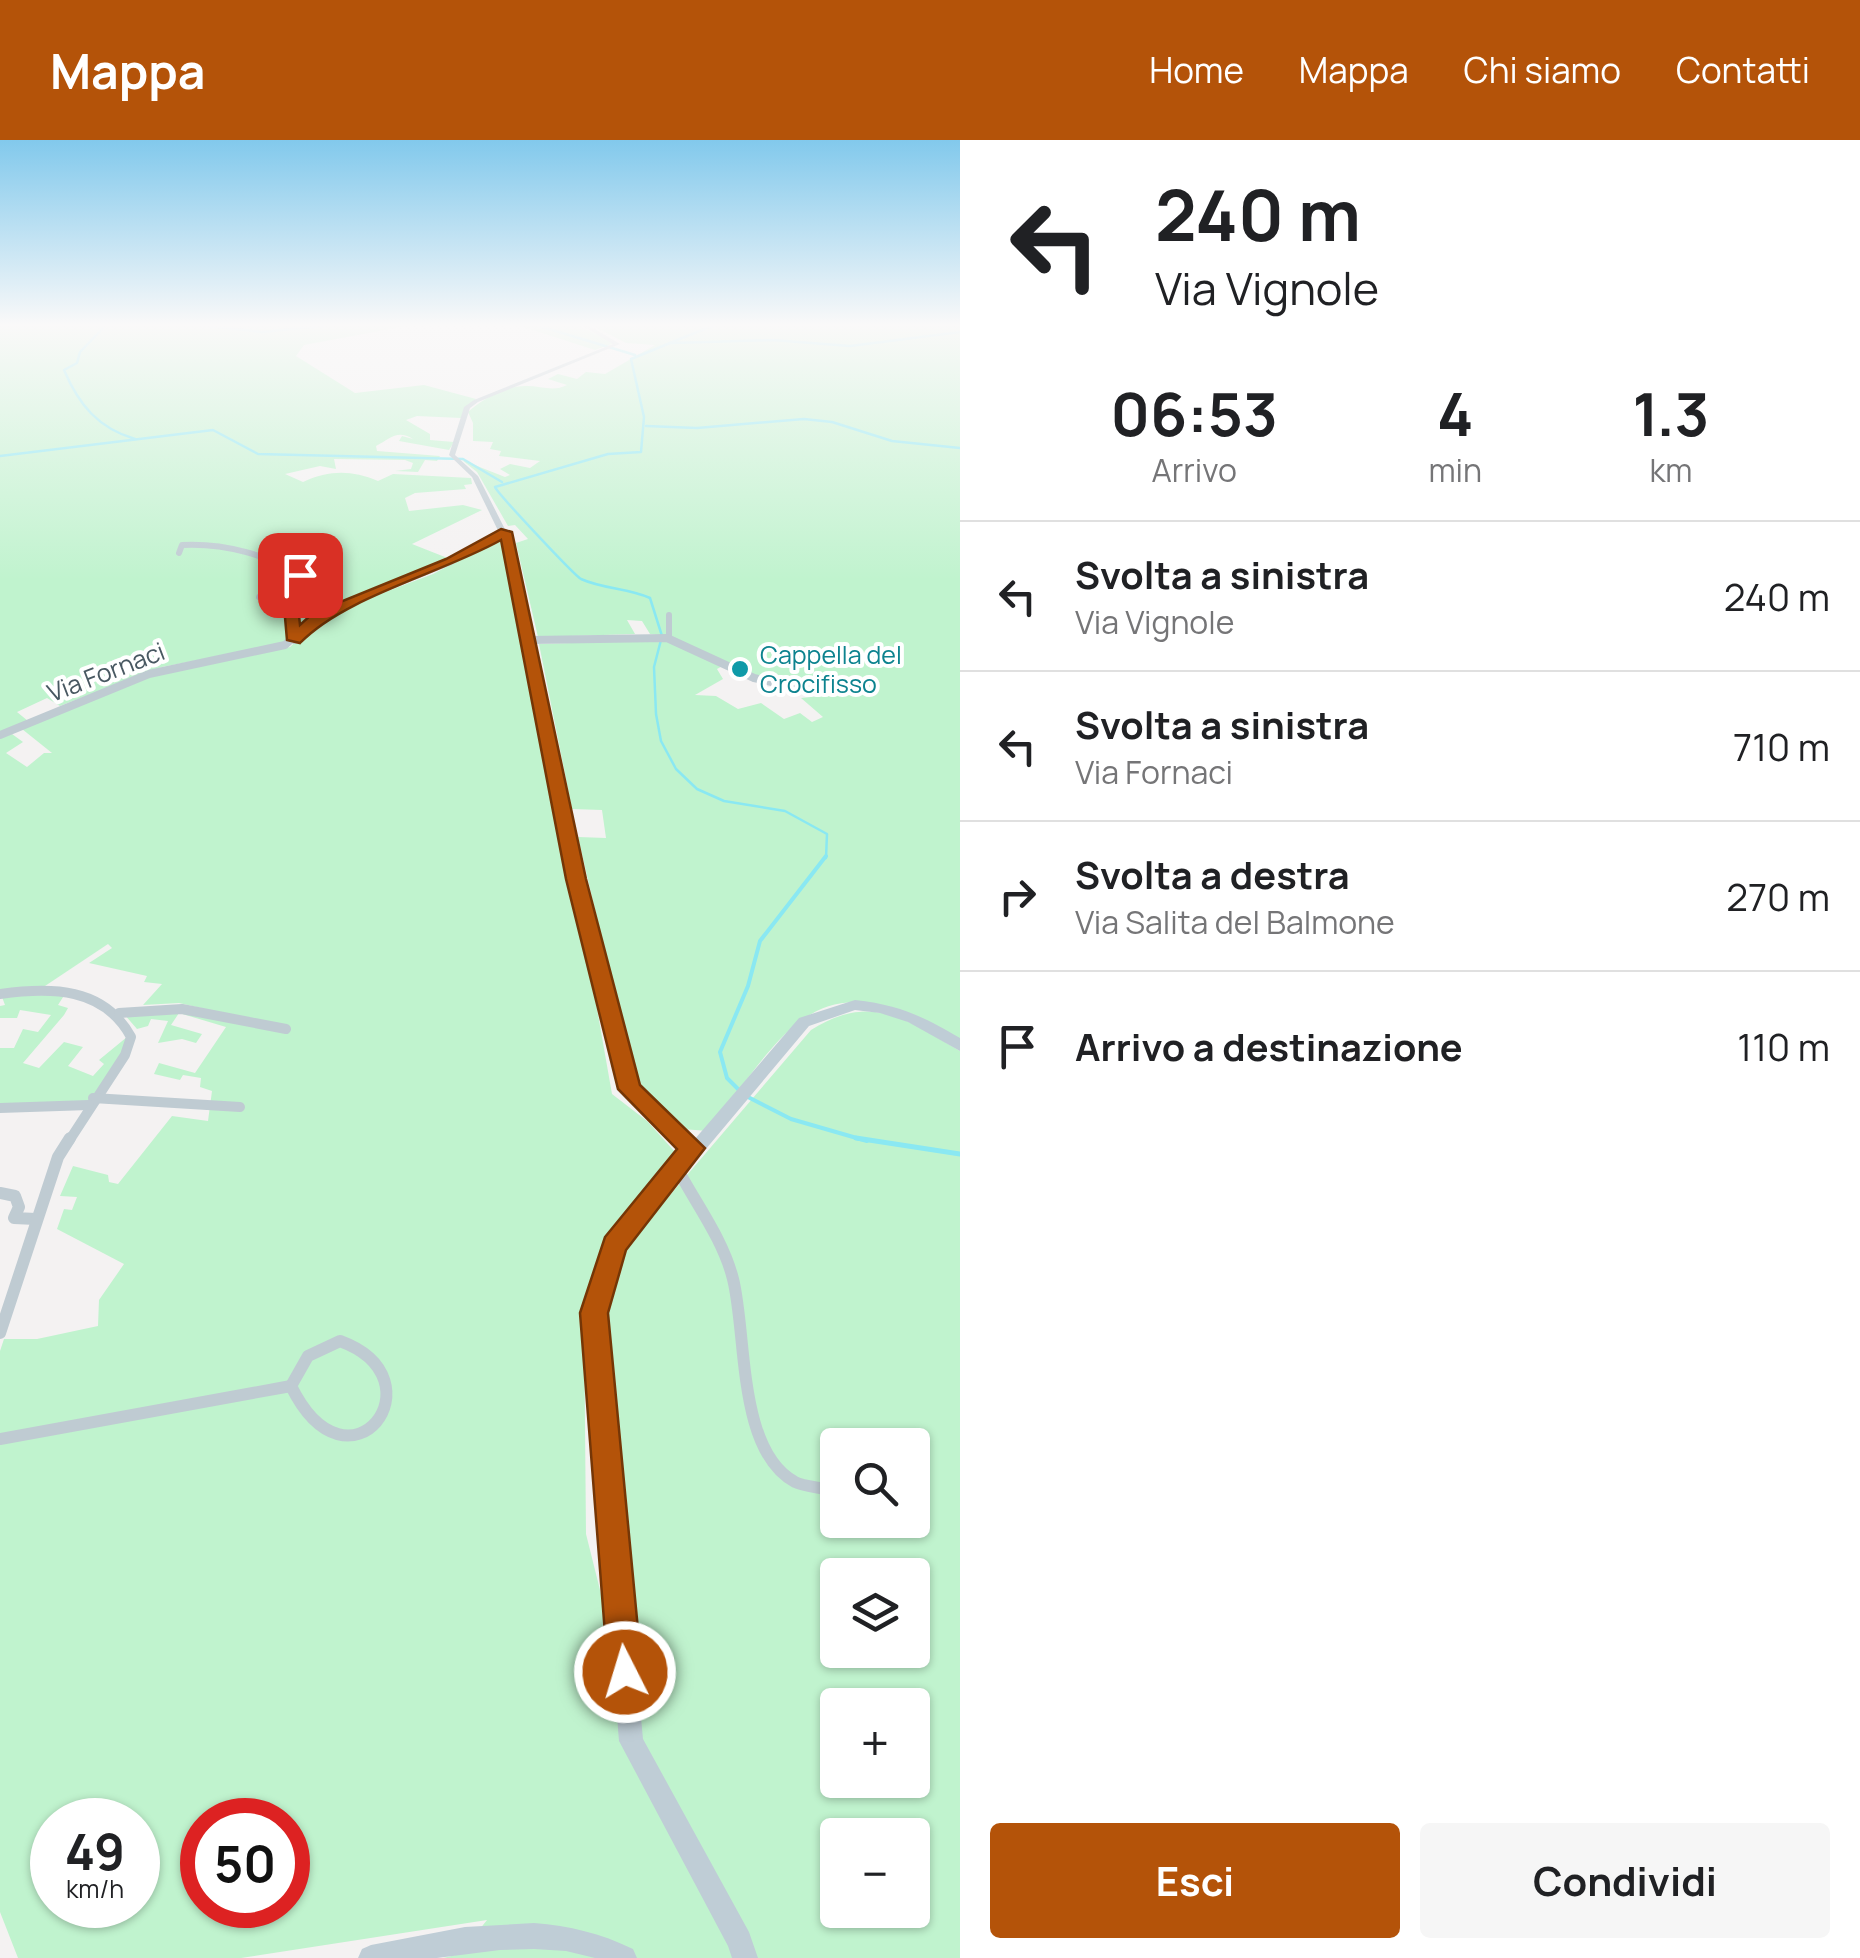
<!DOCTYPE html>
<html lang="it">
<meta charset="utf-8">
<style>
body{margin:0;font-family:Manrope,sans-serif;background:#f6f6f6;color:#202124;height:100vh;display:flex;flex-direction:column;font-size:38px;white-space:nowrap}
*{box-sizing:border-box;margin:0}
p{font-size:32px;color:#757577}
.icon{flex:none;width:55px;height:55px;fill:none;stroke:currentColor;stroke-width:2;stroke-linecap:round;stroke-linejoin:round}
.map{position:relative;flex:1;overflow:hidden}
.sheet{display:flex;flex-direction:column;background:#fff;width:900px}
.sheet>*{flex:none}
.hud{background:#fff;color:#202124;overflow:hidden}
.tools{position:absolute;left:820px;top:1288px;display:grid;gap:20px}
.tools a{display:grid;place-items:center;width:110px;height:110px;border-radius:10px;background:#fff;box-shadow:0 2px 8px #0004;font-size:50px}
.speed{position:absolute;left:30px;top:1658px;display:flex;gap:20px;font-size:50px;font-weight:700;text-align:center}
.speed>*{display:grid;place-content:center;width:130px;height:130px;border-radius:50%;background:#fff;box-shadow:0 2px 8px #0004;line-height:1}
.speed small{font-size:25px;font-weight:400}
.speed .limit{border:15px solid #d22;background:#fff;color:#111}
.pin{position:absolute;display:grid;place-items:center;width:85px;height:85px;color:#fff;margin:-42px;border-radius:20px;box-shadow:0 5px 15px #0006}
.me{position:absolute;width:110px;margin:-55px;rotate:355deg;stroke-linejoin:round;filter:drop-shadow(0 0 8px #0008)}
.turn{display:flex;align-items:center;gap:35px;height:210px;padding:0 30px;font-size:45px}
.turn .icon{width:130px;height:130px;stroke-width:2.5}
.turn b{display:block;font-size:70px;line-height:85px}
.eta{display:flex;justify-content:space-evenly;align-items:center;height:170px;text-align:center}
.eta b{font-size:60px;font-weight:700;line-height:70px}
.primary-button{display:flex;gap:20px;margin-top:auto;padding:20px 30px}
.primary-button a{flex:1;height:115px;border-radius:10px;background:#b45309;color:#fff;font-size:40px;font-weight:700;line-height:115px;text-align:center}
.primary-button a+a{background:#f6f6f6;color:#202124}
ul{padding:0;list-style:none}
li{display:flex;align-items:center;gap:30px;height:150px;padding:0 30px;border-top:2px solid #e0e0e0}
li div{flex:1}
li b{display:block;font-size:38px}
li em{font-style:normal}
header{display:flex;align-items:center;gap:60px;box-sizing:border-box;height:140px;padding:0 50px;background:#b45309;color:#fff}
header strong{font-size:48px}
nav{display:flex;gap:55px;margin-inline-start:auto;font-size:35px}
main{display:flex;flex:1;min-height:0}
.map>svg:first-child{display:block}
</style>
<header>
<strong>Mappa</strong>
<nav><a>Home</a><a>Mappa</a><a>Chi siamo</a><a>Contatti</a></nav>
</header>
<main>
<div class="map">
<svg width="960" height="1818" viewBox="0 0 960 1818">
<rect width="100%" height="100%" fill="#f4f2f2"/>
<!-- green -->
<g fill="#c0f3ce" fill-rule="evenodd">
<path d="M0,185H412L304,205L296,216L355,253L424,245L476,259L461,278L417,276L406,280L430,294V300L454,302L449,310L399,301L402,296L413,299C397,289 390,299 376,306L377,311L440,316L437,321L425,320L418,332L395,331L411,329L413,323L405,320L334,319L336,329L320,326L285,334L303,342C330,330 351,330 378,341L393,334L471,338L472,344L464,345L466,349L415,353L405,358L409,371L463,365L482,370L412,404L450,419L315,475L281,504L162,527L60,566L47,558L17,572L28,581L0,593Z"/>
<path d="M517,185H577L614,203L595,210Z"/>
<path d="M591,185H960V899C818,818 792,881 708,991L682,989L636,946L578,697L606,698L602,670L572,669L539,504L667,500L724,525L717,529L723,539L695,555L716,556L738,569L761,563L784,579L800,573L812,582L823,577L801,558L830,555C804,525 775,542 746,533C713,522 687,496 650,494L642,481L627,480L635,494L538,497L516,403L528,399L515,385L508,386L477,332L462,320L505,337L510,335L500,329L510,324L530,328L540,321L499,316L501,311L490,309L493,302L473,301V283L468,272C481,260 506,245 527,246C541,246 554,252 567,245L548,239L558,234L577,239L586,232L605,234L655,205L626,203Z"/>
<path d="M504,397L553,619L612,954L647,981L676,1013L605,1098L584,1172L586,1394L613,1502L600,1204L603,1161L623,1110L811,890C872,852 905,879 960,911V1818H443L460,1814L487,1780L241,1818H18L0,1772V1211L4,1199H37L98,1186L99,1160L124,1124L57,1089L64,1069L72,1070L77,1057L60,1056L73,1026L108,1035L109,1042L118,1044L172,976L208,981L212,951L200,947L201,938L183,935L180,940L154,934L159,923L195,933L226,887L179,873L171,885L202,894L196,903L182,899L158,903L168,881L151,879L148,886L137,889L124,874L152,869L285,887L179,863L143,865L162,844L144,842L147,836L89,823L112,808L108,804L45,846L0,852V598L12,594L23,602L6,613L27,627L44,613H52L22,589L151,536L290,507L322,476L433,434ZM838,1305H912V1380H838ZM838,1435H912V1510H838ZM838,1565H912V1640H838ZM52,1680H138V1765H52ZM202,1680H288V1765H202ZM838,1695H912V1770H838Z"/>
<path d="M65,854L58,865L68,868L64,875L23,923L39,928L64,902L83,907L68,926L93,936L104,924L99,920L127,897L123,914L88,963L0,967V908H14L23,889L38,892L51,875L20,870L17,878H0V866L5,865L2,857Z"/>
</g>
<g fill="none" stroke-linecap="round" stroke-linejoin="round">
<!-- stream-far2 -->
<g stroke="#8ae8f2" stroke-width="2.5">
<path d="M106,185L80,212L77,223L64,230C79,265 98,288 135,299"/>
<path d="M199,185L262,192L330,185"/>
<path d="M536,185L635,215"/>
<path d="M714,185L631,219L644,277L641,312L608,314L495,347C498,354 574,435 581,439C603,449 628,448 650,458L662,496L654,527L656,574L661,601L676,629L697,649L724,661L785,671L827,694L826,718"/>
<path d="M671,203L773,200L850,206L960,192"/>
<path d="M646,286L697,288L804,279L832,282L892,301L960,308"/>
<path d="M0,316L213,290L258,314L463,319L502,342"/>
</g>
<!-- stream-far1 -->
<g stroke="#8ae8f2" stroke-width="4">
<path d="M739,950L727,938L720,912L748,846L760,801L826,716"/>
<path d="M746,956L791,979L867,1001"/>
</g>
<!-- stream -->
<path stroke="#8ae8f2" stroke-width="5" d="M856,998L960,1014"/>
<!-- minor-far3 -->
<g stroke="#bfcbd2" stroke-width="6">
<path d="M179,413L182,405C221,403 274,414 303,441L291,466"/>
<path d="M259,457L289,463L294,497"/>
<path d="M669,475V497"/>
<path d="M294,497L318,476L451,422L505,392"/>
</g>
<!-- minor-far2 -->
<g stroke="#bfcbd2" stroke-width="8">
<path d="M294,494L295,500"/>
<path d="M530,500L667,498L754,538L798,548"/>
<path d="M0,595L149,534L285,505L297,494"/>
</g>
<!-- minor-far1 -->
<g stroke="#bfcbd2" stroke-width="10">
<path d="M0,854C51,847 104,847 131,897L125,915L69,1001"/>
<path d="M119,873L182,869L286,889"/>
<path d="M93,958L240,967"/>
<path d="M0,968L89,965"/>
</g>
<!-- minor -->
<g stroke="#bfcbd2" stroke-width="12">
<path d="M677,1028C696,1064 723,1099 733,1139C747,1194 737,1311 795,1342C803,1346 816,1347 825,1349"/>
<path d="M0,1053L15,1056L19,1067L14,1078L36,1079"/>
<path d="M0,1193L58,1017L70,998"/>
<path d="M340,1201C444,1239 349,1364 291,1246L308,1216Z"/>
<path d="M0,1299L291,1246"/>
</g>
<!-- tertiary -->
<path fill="#bfcbd2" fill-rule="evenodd" d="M581,185H588L620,204L478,262L470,268L455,315L478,336L515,409L581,739L635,947L698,1005L700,1009L698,1013L693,1015L688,1013L623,949L571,739L507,409L472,337L449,315L464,267L474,260L613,204Z"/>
<!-- secondary -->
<g fill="#bfcdd6" fill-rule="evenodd">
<path d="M855,860C900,865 922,876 960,898V911L908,882L880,873L855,870L809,886L622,1109L603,1173L643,1599L749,1792L758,1818H732L728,1806L619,1601L585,1173L608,1100L799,878Z"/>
<path d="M534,1783C570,1786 600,1793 633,1809L637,1818H595L566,1811L534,1809L500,1810L437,1818H358L362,1809L371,1805L465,1787Z"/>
</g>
</g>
<!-- sky -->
<linearGradient id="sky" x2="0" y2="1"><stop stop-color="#82c9ec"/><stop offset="0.42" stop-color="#faf9f9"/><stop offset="1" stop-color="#faf9f9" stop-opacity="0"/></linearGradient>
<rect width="960" height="440" fill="url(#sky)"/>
<!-- route -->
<path fill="#b45309" stroke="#753606" stroke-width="2.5" d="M501,389L512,392L586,739L640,945L705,1008L626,1110L608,1173L642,1532L637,1544L625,1549L613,1544L608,1532L580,1173L605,1097L677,1009L618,949L566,739L501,400C440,434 346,456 300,503L287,500L284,466L296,446L295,432H304L311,446L298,466L300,485L313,473L446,419Z"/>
<!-- markers -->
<circle fill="#0f9aa8" stroke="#fff" stroke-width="4" cx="740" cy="529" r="10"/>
<g text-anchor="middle" stroke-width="8" stroke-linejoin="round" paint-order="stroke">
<!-- far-culture labels -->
<g font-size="25" fill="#0d838f" stroke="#fff" text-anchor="start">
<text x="760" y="524">Cappella del<tspan x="760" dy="29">Crocifisso</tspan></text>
</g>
<!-- far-street labels -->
<g font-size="25" fill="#485861" stroke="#fff">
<text transform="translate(106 532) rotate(-21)" y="9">Via Fornaci</text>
</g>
</g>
</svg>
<div class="tools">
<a><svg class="icon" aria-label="search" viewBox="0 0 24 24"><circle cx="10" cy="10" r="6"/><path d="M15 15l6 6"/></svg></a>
<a><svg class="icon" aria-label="layers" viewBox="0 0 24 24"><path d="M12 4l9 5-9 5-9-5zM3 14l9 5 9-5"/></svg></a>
<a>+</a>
<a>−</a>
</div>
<div class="speed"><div>49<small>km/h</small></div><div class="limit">50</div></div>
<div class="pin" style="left:300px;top:435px;background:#d93025"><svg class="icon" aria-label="arrive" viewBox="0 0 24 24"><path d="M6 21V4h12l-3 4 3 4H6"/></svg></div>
<svg class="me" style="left:625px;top:1532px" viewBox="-20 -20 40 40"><circle r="17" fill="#b45309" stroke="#fff" stroke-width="3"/><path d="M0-11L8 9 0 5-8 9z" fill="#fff"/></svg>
</div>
<section class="sheet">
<div class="hud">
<div class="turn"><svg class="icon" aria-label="left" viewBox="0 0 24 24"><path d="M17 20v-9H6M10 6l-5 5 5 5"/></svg><div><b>240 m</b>Via Vignole</div></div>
</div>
<div class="eta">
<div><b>06:53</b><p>Arrivo</p></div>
<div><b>4</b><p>min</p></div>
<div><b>1.3</b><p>km</p></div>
</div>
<ul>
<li><svg class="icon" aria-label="left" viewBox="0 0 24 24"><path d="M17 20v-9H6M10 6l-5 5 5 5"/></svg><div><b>Svolta a sinistra</b><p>Via Vignole</p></div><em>240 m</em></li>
<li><svg class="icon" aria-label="left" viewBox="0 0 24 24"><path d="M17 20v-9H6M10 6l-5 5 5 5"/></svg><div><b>Svolta a sinistra</b><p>Via Fornaci</p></div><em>710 m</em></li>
<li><svg class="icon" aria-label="right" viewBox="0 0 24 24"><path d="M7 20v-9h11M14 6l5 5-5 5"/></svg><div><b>Svolta a destra</b><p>Via Salita del Balmone</p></div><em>270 m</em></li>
<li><svg class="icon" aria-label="arrive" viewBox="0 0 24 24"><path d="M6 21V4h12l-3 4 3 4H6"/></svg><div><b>Arrivo a destinazione</b></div><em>110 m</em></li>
</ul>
<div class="primary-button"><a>Esci</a><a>Condividi</a></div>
</section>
</main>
